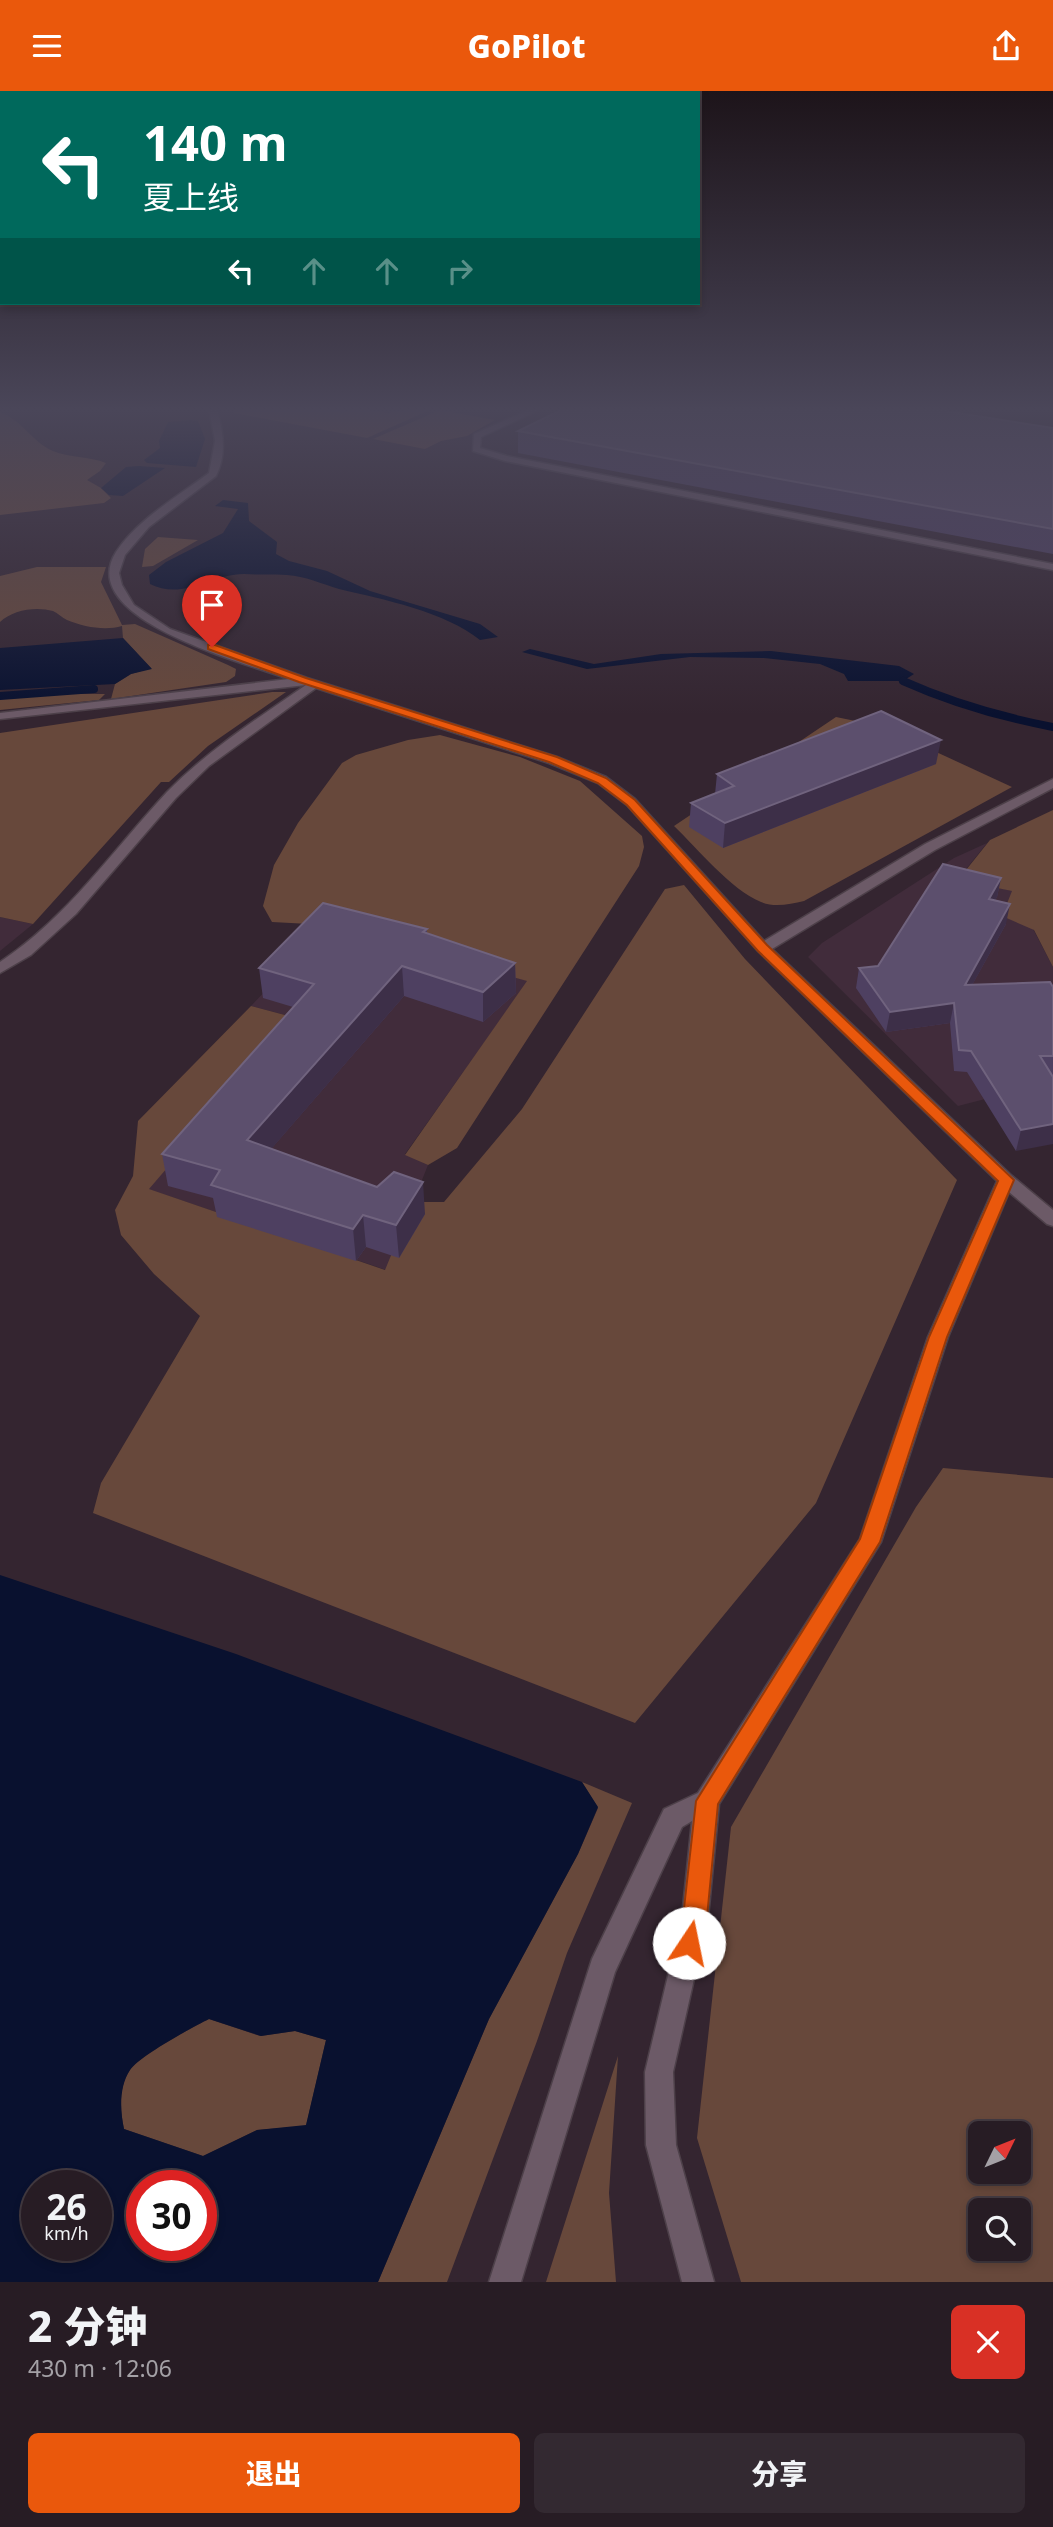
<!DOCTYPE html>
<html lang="zh">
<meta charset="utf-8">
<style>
body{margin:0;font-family:"Noto Sans","Noto Sans SC",sans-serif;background:#332931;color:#f1f3f6;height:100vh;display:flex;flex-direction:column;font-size:26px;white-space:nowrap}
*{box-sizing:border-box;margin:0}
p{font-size:23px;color:#a4a1a6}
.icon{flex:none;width:38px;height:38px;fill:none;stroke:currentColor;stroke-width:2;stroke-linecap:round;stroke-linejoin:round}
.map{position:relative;height:2191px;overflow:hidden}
.sheet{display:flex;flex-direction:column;background:#271c24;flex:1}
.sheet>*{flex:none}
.top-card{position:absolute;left:0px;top:0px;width:700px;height:214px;box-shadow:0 4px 10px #0003,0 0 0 2px #433a41;background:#00695c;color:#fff;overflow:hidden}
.needle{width:46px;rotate:47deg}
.controls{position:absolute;left:968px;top:2030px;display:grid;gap:14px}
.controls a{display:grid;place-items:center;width:63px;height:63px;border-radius:10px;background:#271c24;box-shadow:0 4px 10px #0003,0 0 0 2px #433a41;font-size:35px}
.speed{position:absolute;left:21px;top:2079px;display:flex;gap:14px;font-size:35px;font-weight:700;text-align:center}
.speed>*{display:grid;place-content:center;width:91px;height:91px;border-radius:50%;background:#271c24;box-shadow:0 4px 10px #0003,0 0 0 2px #433a41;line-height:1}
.speed small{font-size:18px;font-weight:400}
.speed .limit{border:10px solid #d22;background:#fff;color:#111}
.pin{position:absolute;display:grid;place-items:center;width:60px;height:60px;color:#fff;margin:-72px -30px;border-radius:50% 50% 50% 0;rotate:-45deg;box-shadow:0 0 7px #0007}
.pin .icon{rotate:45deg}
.me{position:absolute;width:77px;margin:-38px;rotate:11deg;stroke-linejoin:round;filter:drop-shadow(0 0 5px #0008)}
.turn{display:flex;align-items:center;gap:24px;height:147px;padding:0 28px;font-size:32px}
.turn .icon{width:91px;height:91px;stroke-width:2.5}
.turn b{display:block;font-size:49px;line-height:60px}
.lanes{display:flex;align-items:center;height:66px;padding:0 28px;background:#0003;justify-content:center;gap:35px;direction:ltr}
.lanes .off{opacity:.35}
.round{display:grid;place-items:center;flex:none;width:74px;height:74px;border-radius:10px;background:#332931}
.headline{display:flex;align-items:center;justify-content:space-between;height:119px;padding:0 28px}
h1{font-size:42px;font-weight:800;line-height:52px}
.action{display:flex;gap:14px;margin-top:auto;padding:14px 28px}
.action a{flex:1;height:80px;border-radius:10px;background:#ea580c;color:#fff;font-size:28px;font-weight:800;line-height:80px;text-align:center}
.action a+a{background:#332931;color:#f1f3f6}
header{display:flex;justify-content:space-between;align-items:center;height:91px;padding:0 28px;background:#ea580c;color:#fff;font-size:32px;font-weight:800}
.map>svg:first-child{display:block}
</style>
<header><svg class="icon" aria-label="menu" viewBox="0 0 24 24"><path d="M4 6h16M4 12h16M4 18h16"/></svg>GoPilot<svg class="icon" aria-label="share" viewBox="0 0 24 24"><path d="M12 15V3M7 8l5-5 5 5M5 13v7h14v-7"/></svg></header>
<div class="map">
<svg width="1053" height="2191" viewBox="0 0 1053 2191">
<rect width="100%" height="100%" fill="#342530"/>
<!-- built -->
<g fill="#412c3b">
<path d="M987,752L958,788L1013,800L1053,876V999L997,1005L958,1015L808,866L822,852L954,767Z"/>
<path d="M0,826L33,833L0,860Z"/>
<path d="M328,834L528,890L405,1063L428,1074L386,1179L148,1098L296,927L251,915Z"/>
</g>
<!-- green -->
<g fill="#67483b" fill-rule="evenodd">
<path d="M233,318H360L388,322L410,318H432L367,347L234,322Z"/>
<path d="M440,319L495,329L467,345L441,350L425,358L373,348Z"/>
<path d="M0,321C22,329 32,351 53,360C69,367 89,365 106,372L100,380L87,389L101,397L111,407L104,412L0,424Z"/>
<path d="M158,446L198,449L153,475L142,476L145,458Z"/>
<path d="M37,476H106L101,491L122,534L135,533L228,574L236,578L235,585L226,591L111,608L115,593L131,583L151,577L123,547L122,535C105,540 84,536 67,529C62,527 58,522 53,520C36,515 12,519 0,531V485Z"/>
<path d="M272,601H286L208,655L169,691H161L33,833L0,826V642Z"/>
<path d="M68,603H105L99,609L0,619V608Z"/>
<path d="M836,626L880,635L1012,696L804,810C790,813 775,817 761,811C730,798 698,758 674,735Z"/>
<path d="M440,644L520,666L580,690L642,745L644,756L639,775L457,1057L428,1074L405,1064L527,890L328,834L272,831L263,815L274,774L298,732L342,672L356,664L408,649Z"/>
<path d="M1053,719V876L1034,839L1002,825L1012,800L958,789L990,749Z"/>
<path d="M684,794L745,868L957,1089L816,1412L635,1632L93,1422L101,1392L200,1225L154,1183L121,1144L115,1119L133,1085L138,1030L251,915L296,927L149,1098L385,1179L413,1111H444L522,1018L665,798Z"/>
<path d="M943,1377L1053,1387V2191H741L697,2047L731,1736L916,1416ZM980,2042H1018V2081H980ZM980,2119H1018V2158H980Z"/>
<path d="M582,1691L632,1712L567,1862L537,1950L447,2191H378L489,1928L578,1763L598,1717Z"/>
<path d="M209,1928L260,1945L295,1940L326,1949L306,2035L257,2039L203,2065L124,2038C120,2019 118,1996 130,1979C139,1965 193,1936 209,1928Z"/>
<path d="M618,1965L609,2102L616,2191H546Z"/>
</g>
<!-- water -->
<g fill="#09112f" fill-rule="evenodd">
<path d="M191,329L198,330L205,348L196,376L147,372L144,369L160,357L159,350L168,331Z"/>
<path d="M139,375L165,377L123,405L109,404L101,397L126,376Z"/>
<path d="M223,409L248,412L249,430L277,451L276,463L289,470L327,480L370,500L480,533L498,546L480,549C446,521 382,508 339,498C322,493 305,485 287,484C273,483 258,484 244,483C210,483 183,510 150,493L149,484L166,471L223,442L238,418L215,415Z"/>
<path d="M123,547L152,578L131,583L115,593L0,599V557Z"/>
<path d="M530,558L594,573L661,563L771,560L899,575L914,583L903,590H848L844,583L820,573L764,567L690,566L587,578L522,561Z"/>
<path d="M0,1484L236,1563L582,1691L598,1716L578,1763L489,1928L378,2191H0ZM209,1928L261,1945L295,1940L326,1949L306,2034L257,2039L203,2065L124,2038C120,2019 119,1996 130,1979C139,1965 193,1936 209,1928ZM37,2095H96V2154H37ZM142,2095H201V2154H142Z"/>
</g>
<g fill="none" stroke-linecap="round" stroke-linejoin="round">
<!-- stream -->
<g stroke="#09112f" stroke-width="8">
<path d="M903,590C952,612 1001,626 1053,636"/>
<path d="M0,605L94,598"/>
</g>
<defs>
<g id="minor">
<path d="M209,318H217C223,341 227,363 216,385L149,436L125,464L119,482L122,494L134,514L170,538L307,587L557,666L606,686L635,708L764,850L925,753L1053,688V697L935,759L772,858L1012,1085L1053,1119V1135L1047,1133L1009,1101L948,1246L881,1451L719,1713L708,1826L673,1981L676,2054L714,2191H682L646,2054L645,1981L682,1826L692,1730L682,1736L615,1881L521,2191H489L592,1868L664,1718L698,1702L860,1448L928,1246L997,1090L758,860L627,714L598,692L549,672L316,597L209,675L176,707L76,823L31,864L0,882V871C68,826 112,760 167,701C208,659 258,627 306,594L0,628V622L289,588C249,573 73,529 116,461C138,428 178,405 209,382L215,350Z"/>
<path d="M531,318H541L481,346L480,357L507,365L1053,473V479L505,370L473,360L474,343Z"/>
</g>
</defs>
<!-- minor casing -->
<use href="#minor" stroke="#4d4049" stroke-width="3"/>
<!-- minor -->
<use href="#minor" fill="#6c5a67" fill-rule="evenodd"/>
</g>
<!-- wall -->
<g fill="#4e4061">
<path d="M319,318H352L343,322Z"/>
<path d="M1053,337V463L518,362V340Z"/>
<path d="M936,673L723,757L689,736L691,712L715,703L717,683Z"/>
<path d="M1001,787L997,806L995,809L1006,833L972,894L1053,896V985L1016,1060L967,981L954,980L950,932L886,941L856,897L859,877L878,875Z"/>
<path d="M427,838V843L515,872L516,902L483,931L404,905L271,1058L425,1123L399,1167L366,1156L356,1170L217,1126L213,1107L168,1095L162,1063L293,916L263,907L259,877Z"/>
</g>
<!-- shaded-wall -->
<g fill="#3d2f48">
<path d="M342,318H352L343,322Z"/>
<path d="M941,649L936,673L723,757L725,732Z"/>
<path d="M1001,787L997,806L984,827L989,808Z"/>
<path d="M1010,813L1006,833L961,914L965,894Z"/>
<path d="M515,872L516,902L483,931V901Z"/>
<path d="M402,875L404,905L252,1080L247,1049Z"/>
<path d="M954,912L950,932L886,941L890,921Z"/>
<path d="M1053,1033V1053L1016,1060L1021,1039Z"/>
<path d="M423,1091L425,1123L399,1167L396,1134Z"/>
<path d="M363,1124L366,1156L356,1170L353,1138Z"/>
</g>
<!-- building -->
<g fill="#5c4f6d" stroke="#70637e" stroke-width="2">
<path d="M563,318H933L1053,337V438L518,340Z"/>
<path d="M881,620L941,649L725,732L691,712L734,695L717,683Z"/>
<path d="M943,773L1001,787L989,808L1010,813L965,894L1050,891L1053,896V965H1040L1053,986V1033L1021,1039L971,960L959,959L954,912L890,921L859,877L878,875Z"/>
<path d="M323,812L427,838L423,841L515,872L483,901L402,875L247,1049L377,1096L394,1081L423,1091L396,1134L363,1124L353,1138L211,1094L220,1079L162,1063L314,893L259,877Z"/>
</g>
<!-- sky -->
<linearGradient id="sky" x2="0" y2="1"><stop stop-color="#1d141a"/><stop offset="0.51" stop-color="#4a4659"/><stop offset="1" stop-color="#4a4659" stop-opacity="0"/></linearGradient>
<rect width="1053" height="624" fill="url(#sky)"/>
<!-- route -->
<path fill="#ea580c" stroke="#983908" stroke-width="2" d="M208,554H215L306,587L557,666L606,687L635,709L767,854L1014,1089L947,1246L880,1451L718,1713L707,1826L698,1861L689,1864L681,1861L677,1852L683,1826L696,1710L860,1448L929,1246L998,1090L758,860L627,714L598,692L549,671L299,591L208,558Z"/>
</svg>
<div class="controls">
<a><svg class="needle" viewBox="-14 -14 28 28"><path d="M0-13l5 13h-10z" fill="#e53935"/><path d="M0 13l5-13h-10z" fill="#a4a1a6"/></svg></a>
<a><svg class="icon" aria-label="search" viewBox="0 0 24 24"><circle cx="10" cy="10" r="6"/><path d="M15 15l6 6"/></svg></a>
</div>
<div class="speed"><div>26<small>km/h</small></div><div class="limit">30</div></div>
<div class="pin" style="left:212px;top:556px;background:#d93025"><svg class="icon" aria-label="arrive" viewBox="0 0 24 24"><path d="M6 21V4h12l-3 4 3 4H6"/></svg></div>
<svg class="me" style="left:689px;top:1852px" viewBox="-20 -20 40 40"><circle r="19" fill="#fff"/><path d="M0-13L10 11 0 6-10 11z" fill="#ea580c"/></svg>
<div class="top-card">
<div class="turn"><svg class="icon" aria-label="left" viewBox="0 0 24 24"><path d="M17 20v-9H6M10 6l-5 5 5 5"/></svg><div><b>140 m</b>夏上线</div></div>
<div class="lanes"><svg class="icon" aria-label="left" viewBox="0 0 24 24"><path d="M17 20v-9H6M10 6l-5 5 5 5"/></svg><svg class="icon off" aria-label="ahead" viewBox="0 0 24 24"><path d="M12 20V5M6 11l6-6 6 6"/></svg><svg class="icon off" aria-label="ahead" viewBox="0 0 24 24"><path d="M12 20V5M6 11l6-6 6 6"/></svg><svg class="icon off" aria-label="right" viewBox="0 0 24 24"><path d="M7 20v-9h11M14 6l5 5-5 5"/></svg></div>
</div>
</div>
<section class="sheet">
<div class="headline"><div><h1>2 分钟</h1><p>430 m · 12:06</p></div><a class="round" style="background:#d93025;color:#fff"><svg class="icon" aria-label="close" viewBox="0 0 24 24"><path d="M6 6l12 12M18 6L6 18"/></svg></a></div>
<div class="action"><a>退出</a><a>分享</a></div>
</section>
